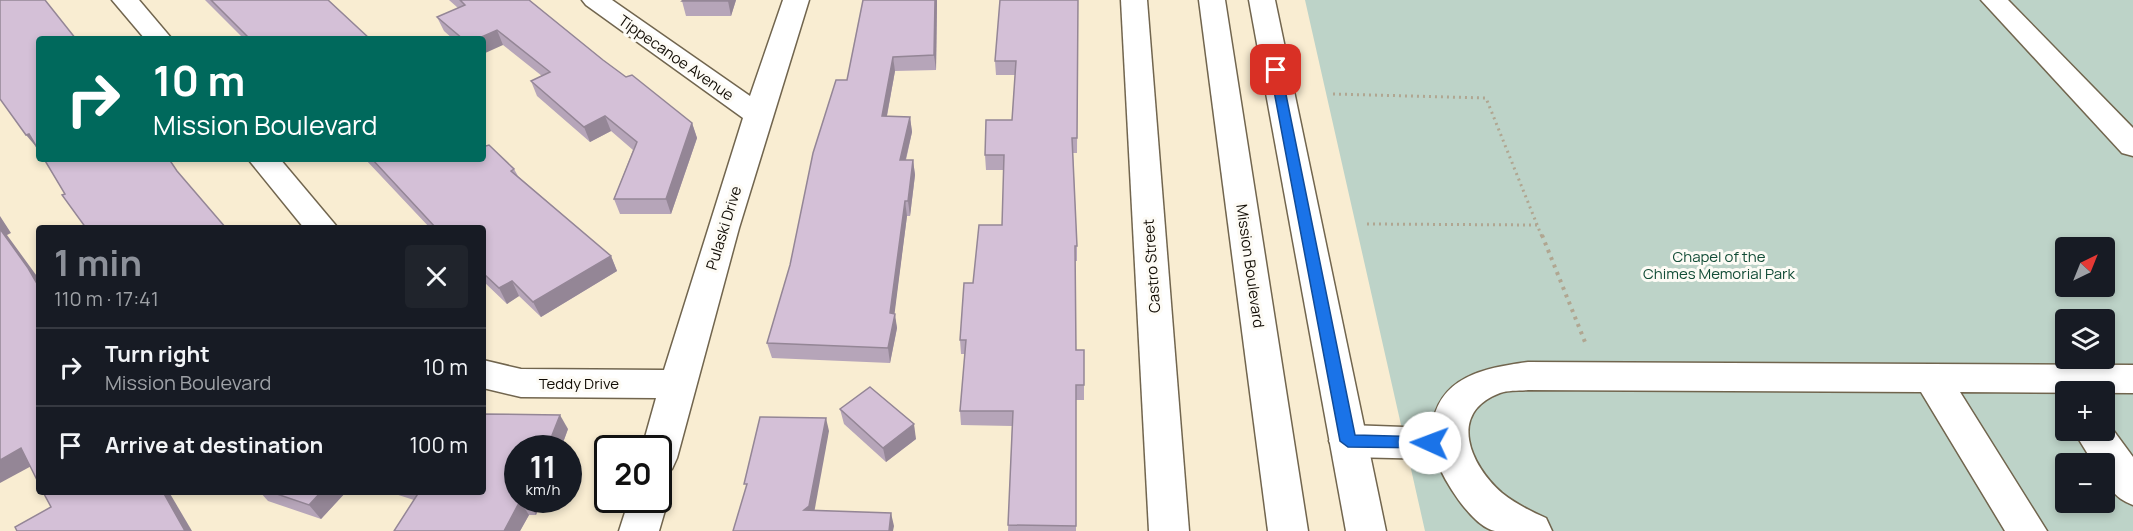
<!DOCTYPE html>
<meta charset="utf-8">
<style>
body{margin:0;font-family:Manrope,sans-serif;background:#20242c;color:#f1f3f6;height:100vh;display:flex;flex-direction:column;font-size:22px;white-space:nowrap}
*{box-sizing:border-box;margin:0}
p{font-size:20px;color:#9ea1a6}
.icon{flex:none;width:33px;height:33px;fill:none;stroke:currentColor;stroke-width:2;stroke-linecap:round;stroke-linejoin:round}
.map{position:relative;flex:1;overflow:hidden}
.panel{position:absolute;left:36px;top:225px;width:450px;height:270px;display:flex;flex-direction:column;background:#171b24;border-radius:6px;box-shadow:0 3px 9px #0003}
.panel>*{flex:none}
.banner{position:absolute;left:36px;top:36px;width:450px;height:126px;border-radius:6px;box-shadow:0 3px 9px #0003;background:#00695c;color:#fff;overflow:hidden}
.needle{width:39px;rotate:43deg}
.fabs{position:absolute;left:2055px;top:237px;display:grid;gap:12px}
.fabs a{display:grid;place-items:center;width:60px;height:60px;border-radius:6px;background:#171b24;box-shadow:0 3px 9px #0003;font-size:30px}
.speed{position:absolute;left:504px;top:435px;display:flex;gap:12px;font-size:30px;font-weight:700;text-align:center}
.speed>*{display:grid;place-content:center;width:78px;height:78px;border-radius:50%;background:#171b24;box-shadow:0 3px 9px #0003;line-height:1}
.speed small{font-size:15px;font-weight:400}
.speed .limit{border:3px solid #111;border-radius:9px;background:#fff;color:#111}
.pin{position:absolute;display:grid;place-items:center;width:51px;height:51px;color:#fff;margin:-26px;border-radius:12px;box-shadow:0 3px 9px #0006}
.me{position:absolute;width:66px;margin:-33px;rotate:272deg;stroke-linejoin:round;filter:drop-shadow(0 0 4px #0008)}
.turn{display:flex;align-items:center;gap:21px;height:126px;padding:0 18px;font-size:27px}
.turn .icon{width:78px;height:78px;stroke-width:2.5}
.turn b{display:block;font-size:42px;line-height:51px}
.round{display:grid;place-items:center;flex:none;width:63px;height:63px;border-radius:6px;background:#20242c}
.headline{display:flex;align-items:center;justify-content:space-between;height:102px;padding:0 18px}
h1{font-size:36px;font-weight:700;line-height:45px;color:#8c9099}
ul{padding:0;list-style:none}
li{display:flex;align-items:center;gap:18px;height:78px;padding:0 18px;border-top:2px solid #363941}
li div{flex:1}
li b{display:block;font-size:22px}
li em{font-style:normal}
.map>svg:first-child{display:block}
</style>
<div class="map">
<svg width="2133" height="531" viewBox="0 0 2133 531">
<rect width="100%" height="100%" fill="#f9edd2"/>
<!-- green -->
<path fill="#bdd3c8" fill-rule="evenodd" d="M1305,0H2133V531H1425ZM2066,248H2104V286H2066ZM2066,320H2104V358H2066ZM2066,392H2104V430H2066ZM2066,464H2104V502H2066Z"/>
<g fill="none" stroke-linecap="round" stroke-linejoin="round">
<defs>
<g id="minor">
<path d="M112,0H139L172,39H145Z"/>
<path d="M582,0H612L750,96L783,0H809L739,228L677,458L672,469L658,474V448H642L656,398L521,397L483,388V360L521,369L664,370L743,118L586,5Z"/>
<path d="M1121,0H1147L1189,531H1149Z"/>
<path d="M1981,0H2008L2133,128V156L2122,153Z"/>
<path d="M248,159H280L338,228H304Z"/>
<path d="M1528,362L2133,365V393L1960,392L2047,531H2005L1921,392L1528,390C1519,391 1508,390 1500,393C1447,413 1470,465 1502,493C1516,504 1530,511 1546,518L1552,531C1534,531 1513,531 1495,531C1472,527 1443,479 1436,459L1348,457L1335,452L1329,441L1335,430L1348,425L1432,428C1438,376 1485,368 1528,362Z"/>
<path d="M2105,419L2133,457V505C2114,498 2104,484 2104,464H2094L2073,430H2104Z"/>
<path d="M658,487L662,488L668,500L659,531H619L629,500H658Z"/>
</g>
<g id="major">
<path d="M1199,0H1225L1308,531H1268Z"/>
<path d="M1249,0H1275L1386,531H1346Z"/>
</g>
</defs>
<!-- minor casing -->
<use href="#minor" stroke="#71654e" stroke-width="3"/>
<!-- major casing -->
<use href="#major" stroke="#71654e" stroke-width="3"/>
<!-- path-far1 -->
<g stroke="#b0a691" stroke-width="3" stroke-dasharray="2 4" stroke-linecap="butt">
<path d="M1333,94L1486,98L1542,237"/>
<path d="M1367,224L1538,225"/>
</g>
<!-- path -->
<path stroke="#b0a691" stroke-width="4" stroke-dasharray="3 5" stroke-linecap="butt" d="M1542,235L1585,342"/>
<!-- minor -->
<use href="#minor" fill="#fff" fill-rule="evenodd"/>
<!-- major -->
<use href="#major" fill="#fff" fill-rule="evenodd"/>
</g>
<!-- wall -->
<g fill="#b6a5b9">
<path d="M205,0H328L370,39H244Z"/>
<path d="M449,0H529L603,60L626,77L692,123L697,138L671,214H620L614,199L633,150L611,131L590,142L537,96L531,81L542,76L503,45L483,39H453L444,31L437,17L458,8Z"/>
<path d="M736,0L731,16H686L682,1Z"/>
<path d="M863,0H937V4L936,70L895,71L887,116L910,117L912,132L906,160H913L915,175L910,216H907L894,314L897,328L890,363L772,358L767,343L847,80Z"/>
<path d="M1078,0L1077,153H1073L1077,246V261H1075L1076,350L1084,385V400H1076V531H1008L1012,426L961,425L960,411L965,354H961L960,340L973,283L1002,225L1004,170H986L985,155L1012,120L1015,75H996L995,61Z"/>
<path d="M365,159H483L514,169L518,176L611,256L617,271L541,317L519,296L507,304L483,281V228H430Z"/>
<path d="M840,409L916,439L886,462L844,424Z"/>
<path d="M568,429L536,515H529L520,531H394L414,500L389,492H483Z"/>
<path d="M260,492H346L321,519L268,501Z"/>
</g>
<!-- shaded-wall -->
<g fill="#948696">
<path d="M728,0H736L731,16L728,1Z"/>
<path d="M935,0H937V4L936,70L934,55Z"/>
<path d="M497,30L503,45L483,54V39H477Z"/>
<path d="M893,57L895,71L884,131L882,116Z"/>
<path d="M605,116L611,131L590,142L584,127Z"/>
<path d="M910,117L912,132L902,175L900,160Z"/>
<path d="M692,123L697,138L671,214L666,199Z"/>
<path d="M29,134L39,150L26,135Z"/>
<path d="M913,160L915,175L910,216L908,201Z"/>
<path d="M905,201L907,216L894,318L895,314L897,328L890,363L888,348L890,313Z"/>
<path d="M0,216L11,233L7,235L39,279V287L0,229Z"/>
<path d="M611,256L617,271L541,317L533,302Z"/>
<path d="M512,281L519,296L507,304L499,288Z"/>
<path d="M560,415L568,429L561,448H547Z"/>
<path d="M826,418L829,431L813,519L804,510Z"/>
<path d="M914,424L916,439L886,462L883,448Z"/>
<path d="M21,448L37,463L0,483V460Z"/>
<path d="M163,492H169L192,531H185Z"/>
<path d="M321,492H346L321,519L309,505Z"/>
<path d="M528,500H542L536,515L528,501Z"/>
<path d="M520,501L529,515L520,531H504Z"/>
<path d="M891,513L894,526L893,531H889Z"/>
</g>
<!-- building -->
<g fill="#d4c0d7" stroke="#948696" stroke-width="1.5">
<path d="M0,0H45L76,39H39V151L29,134L26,135L0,99Z"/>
<path d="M211,0H328L370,39H250Z"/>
<path d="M460,0H529L603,60L626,77L632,75L692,123L666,199H614L637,142L605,116L584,127L531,81L550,72L497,30L477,39H463L437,17L465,5Z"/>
<path d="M683,0H728V1H682Z"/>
<path d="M863,0H935L934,55L893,57L882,116L910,117L900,160H913L908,201H905L890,313L895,314L888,348L767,343L790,265L813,153L836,80H847Z"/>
<path d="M1000,0H1078L1077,138H1072L1077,246H1075L1076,350H1084V385H1076V526L1008,525L1013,411H960L966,340H960L964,283H973L979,225H1002L1004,155H985L986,120H1012L1016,61H995Z"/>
<path d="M483,143L486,146L489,145L514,169L511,171L611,256L533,302L512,281L499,288L483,273V228H436L372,159H483Z"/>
<path d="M44,159H169L177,171L226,228H86L62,195L65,194Z"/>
<path d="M0,229L28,268L39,287V484L21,448L0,460Z"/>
<path d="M870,387L914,424L883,448L840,409Z"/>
<path d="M483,414L560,415L547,448H518V500H528V501H520L504,531H394L419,492H483Z"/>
<path d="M760,417L826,418L809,506L804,510L891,513L889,531H733L747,484H744Z"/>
<path d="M43,492H163L185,531H17L15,527L51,507Z"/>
<path d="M271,492H321L309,505Z"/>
</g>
<!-- route -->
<path fill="#1a73e8" stroke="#114b97" stroke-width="1.5" d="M1276,66L1281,70L1355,435L1430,437L1437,443L1435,448L1348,447L1340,441L1270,70Z"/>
<g text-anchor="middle" stroke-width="6" stroke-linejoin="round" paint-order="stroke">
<!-- street labels -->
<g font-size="15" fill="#120d05" stroke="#fdfbf5">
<text transform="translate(676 58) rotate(35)" y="5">Tippecanoe Avenue</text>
<text transform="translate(724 228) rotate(-73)" y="5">Pulaski Drive</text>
<text transform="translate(1152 266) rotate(-94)" y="5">Castro Street</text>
<text transform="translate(1250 266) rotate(82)" y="5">Mission Boulevard</text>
<text x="579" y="389">Teddy Drive</text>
</g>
<!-- park labels -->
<g font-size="15" fill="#124c36" stroke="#fdfbf5">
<text x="1719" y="262">Chapel of the<tspan x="1719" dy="17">Chimes Memorial Park</tspan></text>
</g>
</g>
</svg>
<div class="fabs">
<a><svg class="needle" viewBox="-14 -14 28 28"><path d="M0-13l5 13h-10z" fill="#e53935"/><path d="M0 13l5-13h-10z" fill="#9ea1a6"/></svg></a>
<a><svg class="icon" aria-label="layers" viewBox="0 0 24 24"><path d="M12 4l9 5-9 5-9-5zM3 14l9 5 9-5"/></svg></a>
<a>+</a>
<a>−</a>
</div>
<div class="speed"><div>11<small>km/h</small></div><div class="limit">20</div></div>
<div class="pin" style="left:1276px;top:70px;background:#d93025"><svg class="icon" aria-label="arrive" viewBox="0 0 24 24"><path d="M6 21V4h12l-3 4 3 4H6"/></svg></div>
<svg class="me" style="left:1430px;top:443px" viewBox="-20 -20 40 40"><circle r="19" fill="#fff"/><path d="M0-13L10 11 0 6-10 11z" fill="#1a73e8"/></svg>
<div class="banner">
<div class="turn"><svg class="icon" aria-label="right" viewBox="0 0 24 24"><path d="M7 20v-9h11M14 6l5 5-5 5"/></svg><div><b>10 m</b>Mission Boulevard</div></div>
</div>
<section class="panel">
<div class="headline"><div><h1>1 min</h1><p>110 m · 17:41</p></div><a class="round"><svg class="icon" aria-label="close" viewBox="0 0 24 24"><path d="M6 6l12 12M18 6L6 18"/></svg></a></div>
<ul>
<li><svg class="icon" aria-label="right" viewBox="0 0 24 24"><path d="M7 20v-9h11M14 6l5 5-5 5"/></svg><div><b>Turn right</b><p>Mission Boulevard</p></div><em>10 m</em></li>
<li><svg class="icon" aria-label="arrive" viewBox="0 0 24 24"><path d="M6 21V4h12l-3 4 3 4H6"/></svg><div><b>Arrive at destination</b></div><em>100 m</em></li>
</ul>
</section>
</div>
